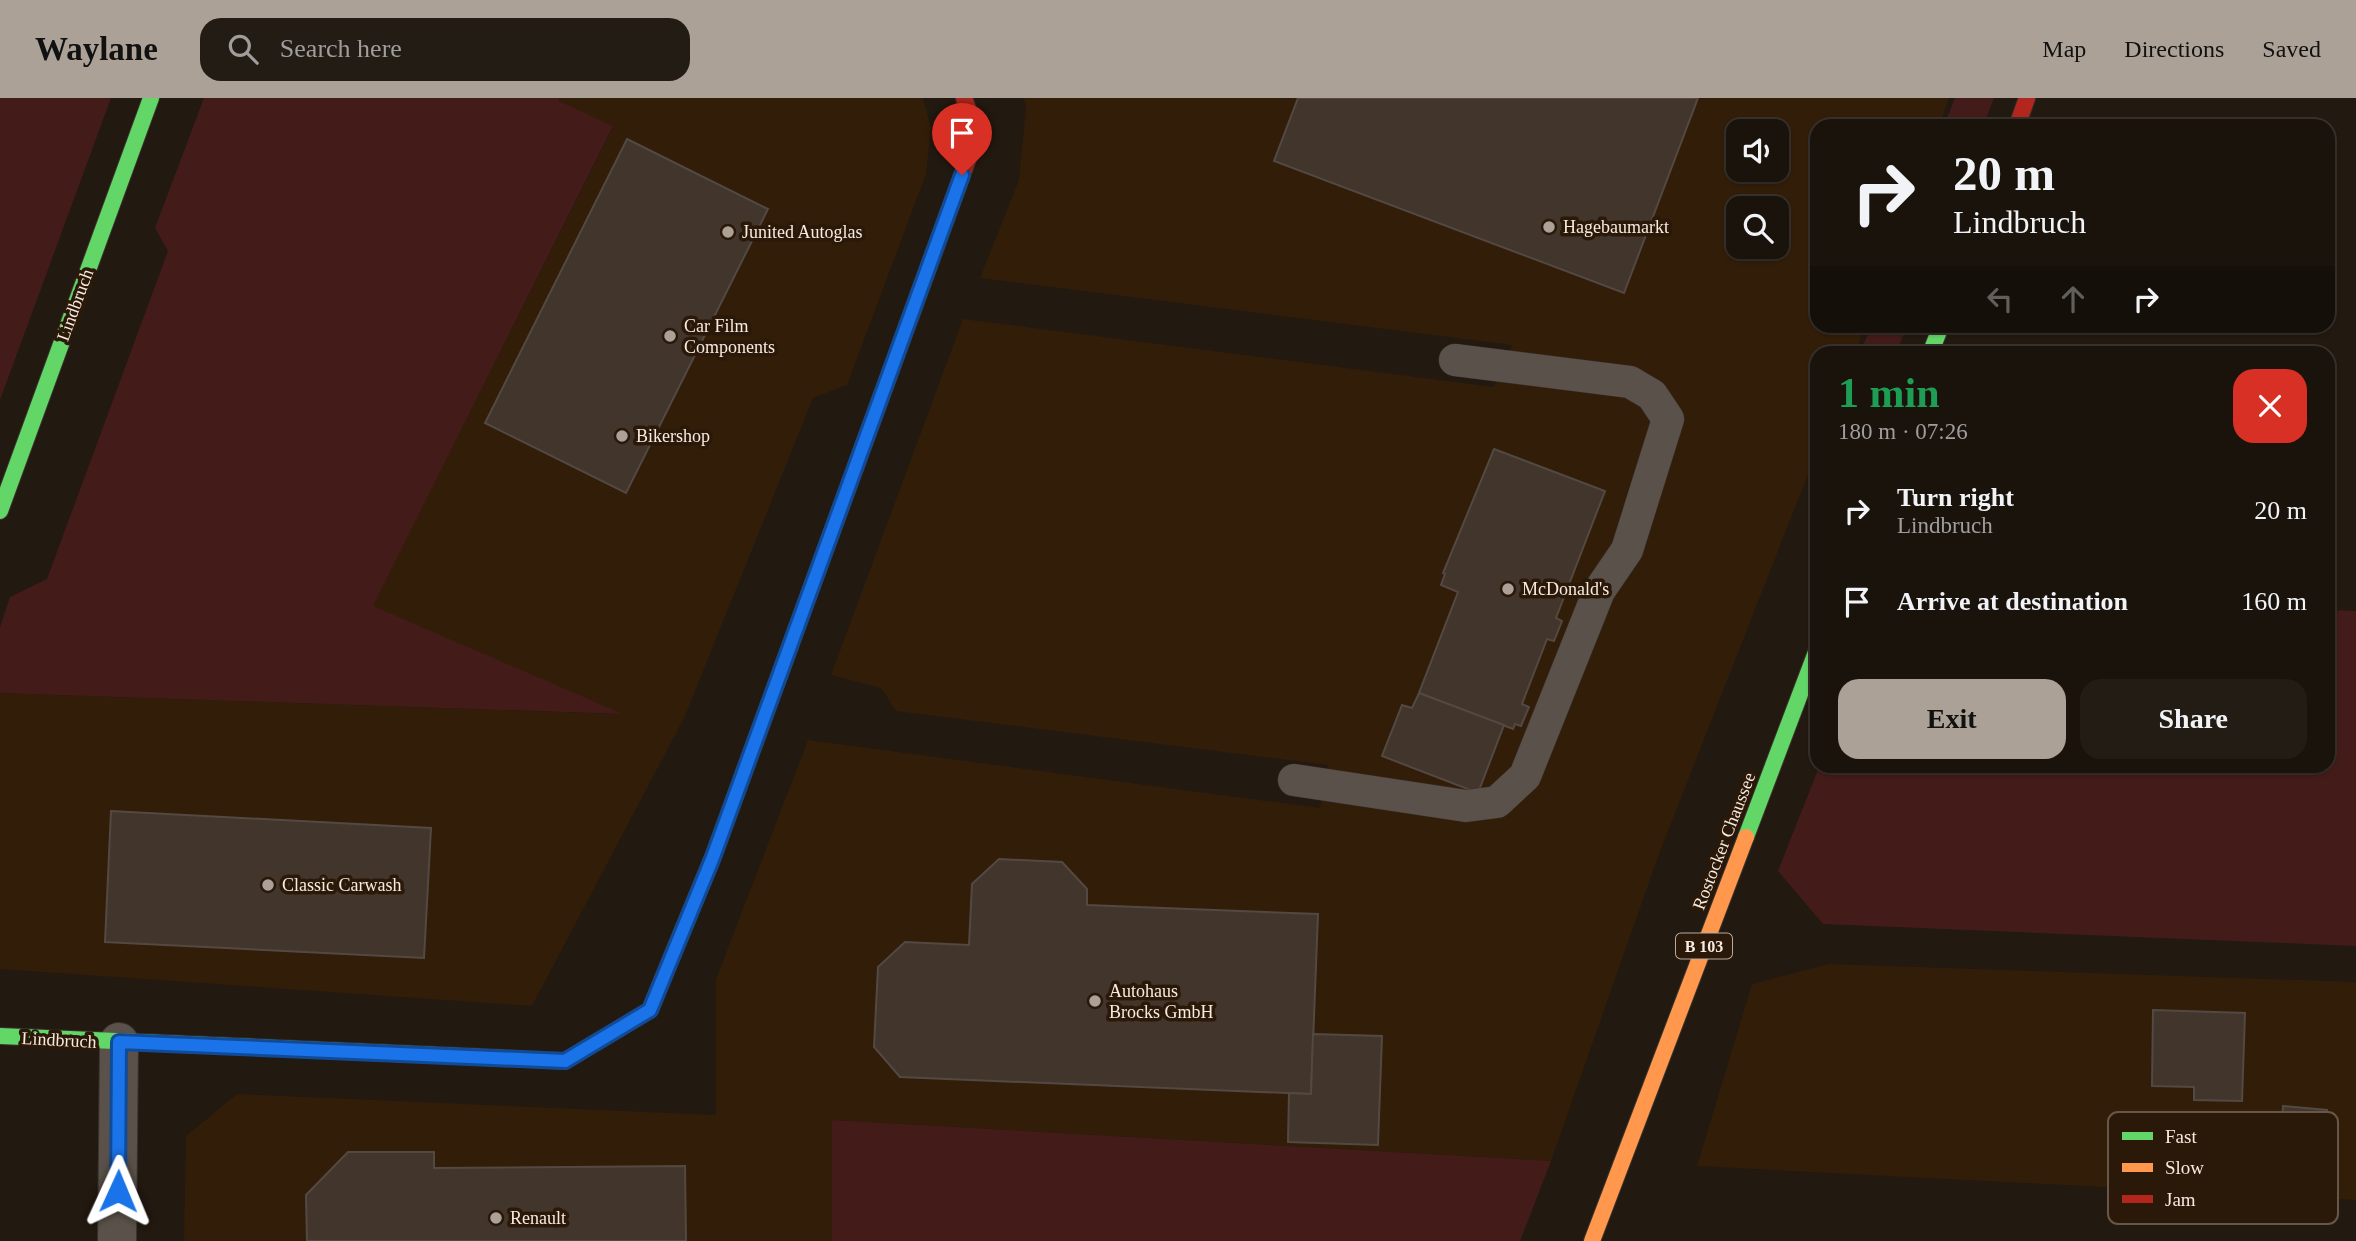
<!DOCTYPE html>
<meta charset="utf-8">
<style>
body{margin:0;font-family:Georgia,serif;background:#231c15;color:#f1f3f6;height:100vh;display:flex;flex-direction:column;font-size:26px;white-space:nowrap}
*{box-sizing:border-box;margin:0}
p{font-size:23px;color:#9f9e9d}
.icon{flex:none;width:38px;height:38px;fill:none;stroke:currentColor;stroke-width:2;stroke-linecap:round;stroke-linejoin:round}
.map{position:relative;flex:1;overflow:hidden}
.panel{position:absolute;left:1810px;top:248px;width:525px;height:427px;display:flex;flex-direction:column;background:#1a130c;border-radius:21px;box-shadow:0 2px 5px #0004,0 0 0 2px #38322d}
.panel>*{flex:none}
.banner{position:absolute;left:1810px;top:21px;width:525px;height:214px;border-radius:21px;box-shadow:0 2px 5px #0004,0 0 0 2px #38322d;background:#1a130c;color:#f1f3f6;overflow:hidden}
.controls{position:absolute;left:1726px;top:21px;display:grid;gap:14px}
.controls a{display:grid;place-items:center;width:63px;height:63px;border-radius:14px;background:#1a130c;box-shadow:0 2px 5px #0004,0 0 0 2px #38322d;font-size:35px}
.pin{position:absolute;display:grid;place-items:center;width:60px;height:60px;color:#fff;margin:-72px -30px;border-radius:50% 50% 50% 0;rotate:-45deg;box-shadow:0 0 7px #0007}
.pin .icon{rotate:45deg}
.me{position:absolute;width:77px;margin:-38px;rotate:1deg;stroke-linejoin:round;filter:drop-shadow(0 0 5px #0008)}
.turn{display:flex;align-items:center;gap:24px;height:147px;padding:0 28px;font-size:32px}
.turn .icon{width:91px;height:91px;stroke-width:2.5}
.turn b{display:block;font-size:49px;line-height:60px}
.lanes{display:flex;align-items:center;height:66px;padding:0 28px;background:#0003;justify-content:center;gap:35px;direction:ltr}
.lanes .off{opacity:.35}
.round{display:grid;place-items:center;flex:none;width:74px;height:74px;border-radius:21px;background:#231c15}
.overview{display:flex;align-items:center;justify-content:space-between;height:119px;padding:0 28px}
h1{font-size:42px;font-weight:600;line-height:52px;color:#1e9e55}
.button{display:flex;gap:14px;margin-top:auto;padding:14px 28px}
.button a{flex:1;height:80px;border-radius:21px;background:#aca197;color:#111;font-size:28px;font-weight:600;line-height:80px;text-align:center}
.button a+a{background:#231c15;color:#f1f3f6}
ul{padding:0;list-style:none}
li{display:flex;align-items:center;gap:21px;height:91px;padding:0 28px}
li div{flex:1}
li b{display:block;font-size:26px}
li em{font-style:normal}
header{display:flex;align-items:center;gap:42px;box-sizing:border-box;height:98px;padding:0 35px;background:#aca197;color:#111}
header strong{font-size:33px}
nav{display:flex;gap:38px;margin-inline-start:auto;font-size:24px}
.search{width:490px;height:63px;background:#231c15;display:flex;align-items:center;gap:18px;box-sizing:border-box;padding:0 24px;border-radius:21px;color:#9f9e9d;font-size:26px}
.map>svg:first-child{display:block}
</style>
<header>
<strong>Waylane</strong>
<div class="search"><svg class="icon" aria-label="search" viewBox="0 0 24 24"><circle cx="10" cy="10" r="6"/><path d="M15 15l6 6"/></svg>Search here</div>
<nav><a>Map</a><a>Directions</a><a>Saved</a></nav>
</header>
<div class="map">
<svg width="2356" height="1143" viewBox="0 0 2356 1143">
<rect width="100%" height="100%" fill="#221910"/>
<!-- built -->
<g fill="#321d08" fill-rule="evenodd">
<path d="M559,0H923L931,30L926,76L847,287L813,300L685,618L532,908L0,871V595L621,616L372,509L613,29L558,3Z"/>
<path d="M1023,0H1949L1939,28H1816V228H1865L1855,255L1816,256V356L1659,756L1551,1063L832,1022V1143H184L186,1038L237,996L716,1017V881L808,642L1320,710L1328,667L896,613L881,590L831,577L963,221L1494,289L1512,247L980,180L1019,82L1026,9ZM1738,33H1776V72H1738ZM1738,110H1776V149H1738Z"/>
<path d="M1829,866L2356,884V1102L1697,1068L1752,886Z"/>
</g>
<!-- green -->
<g fill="#431c19">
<path d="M0,0H111L0,302Z"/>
<path d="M204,0H559V3L613,28L373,508L623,616L0,595V529L10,499L47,481L168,153L155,130Z"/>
<path d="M1955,0H1994L1983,28H1944Z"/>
<path d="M1871,228H1907L1896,255H1860Z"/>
<path d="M2328,512L2356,513V848L1823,826L1778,773L1819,669L2328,668Z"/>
<path d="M832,1022L1551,1063L1520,1143H832Z"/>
</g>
<!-- building -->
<g fill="#42352c" stroke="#534943" stroke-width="2">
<path d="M1298,0H1698L1624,195L1274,63Z"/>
<path d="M627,41L768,111L626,395L485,325Z"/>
<path d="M1494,351L1605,393L1556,520L1562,523L1554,543L1547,541L1522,606L1529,609L1521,628L1515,626L1513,631L1419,595L1458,494L1441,487L1445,476L1443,475Z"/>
<path d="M1419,595L1504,627L1478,695L1382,658L1402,607L1412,610Z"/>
<path d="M111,713L431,730L424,860L105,844Z"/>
<path d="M999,761L1062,764L1087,791V807L1318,816L1311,996L900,979L874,949L878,869L905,844L969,847L972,786Z"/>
<path d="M2153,912L2245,915L2242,1003L2194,1002V989L2152,988Z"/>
<path d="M1313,936L1382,938L1378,1047L1288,1044L1289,995L1311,996Z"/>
<path d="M2283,1008L2327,1012L2323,1062L2280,1060Z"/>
<path d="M348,1054H434V1070L685,1068L686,1143H307L306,1097Z"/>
</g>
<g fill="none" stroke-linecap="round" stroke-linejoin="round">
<defs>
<path id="lane" d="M1294,682L1466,708L1497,704L1525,678L1599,493L1627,452L1668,321L1652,297L1630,284L1455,262"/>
<path id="street" d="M117,1143L119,944"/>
<g id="fast">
<path d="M1930,256L1941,228"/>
<path d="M0,413L151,0"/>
<path d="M1746,739L1816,554"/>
<path d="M677,846L713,759L902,242"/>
<path d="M0,938L460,958"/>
</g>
<g id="slow">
<path d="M460,958L565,963L650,912L677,846"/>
<path d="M1592,1143L1746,739"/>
</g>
<g id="jam">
<path d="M2017,28L2027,0"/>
<path d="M902,242L971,53L968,11L964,0"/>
</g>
</defs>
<!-- lane casing -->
<use href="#lane" stroke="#3a322c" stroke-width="33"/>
<!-- street casing -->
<use href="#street" stroke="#3a322c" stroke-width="40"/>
<!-- fast casing -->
<use href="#fast" stroke="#3a322c" stroke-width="18"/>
<!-- slow casing -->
<use href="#slow" stroke="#3a322c" stroke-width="18"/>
<!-- jam casing -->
<use href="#jam" stroke="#3a322c" stroke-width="18"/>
<!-- lane -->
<use href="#lane" stroke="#5a524a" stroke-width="32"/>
<!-- street -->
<use href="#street" stroke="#5a524a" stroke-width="38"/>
<!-- fast -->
<use href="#fast" stroke="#63d668" stroke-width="16"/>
<!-- slow -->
<use href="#slow" stroke="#ff974d" stroke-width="16"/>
<!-- jam -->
<use href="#jam" stroke="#b3261e" stroke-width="16"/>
</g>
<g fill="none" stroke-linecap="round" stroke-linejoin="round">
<defs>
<path id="route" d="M118,1093L119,944L565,963L650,912L713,759L962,77"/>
</defs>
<!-- route casing -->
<use href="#route" stroke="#114b97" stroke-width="18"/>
<!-- route -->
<use href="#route" stroke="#1a73e8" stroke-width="12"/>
</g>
<!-- markers -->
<g fill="#aca197" stroke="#2a1808" stroke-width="2.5">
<circle cx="1549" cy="129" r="7"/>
<circle cx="728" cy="134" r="7"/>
<circle cx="670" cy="238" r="7"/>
<circle cx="622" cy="338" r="7"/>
<circle cx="1508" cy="491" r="7"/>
<circle cx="268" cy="787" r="7"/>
<circle cx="1095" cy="903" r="7"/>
<circle cx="496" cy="1120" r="7"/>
</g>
<g text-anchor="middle" stroke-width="7" stroke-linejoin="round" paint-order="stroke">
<!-- shield labels -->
<rect fill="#2a1808" stroke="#baab9e" stroke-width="2" x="1676" y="835.5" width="56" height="25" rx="5"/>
<g font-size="16" font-weight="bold" fill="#f7eadf">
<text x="1704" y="854">B 103</text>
</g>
<!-- poi labels -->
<g font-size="18" fill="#f7eadf" stroke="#2a1808" text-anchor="start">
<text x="1563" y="135">Hagebaumarkt</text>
<text x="742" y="140">Junited Autoglas</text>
<text x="684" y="234">Car Film<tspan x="684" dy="21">Components</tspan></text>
<text x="636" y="344">Bikershop</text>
<text x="1522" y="497">McDonald's</text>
<text x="282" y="793">Classic Carwash</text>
<text x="1109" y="899">Autohaus<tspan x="1109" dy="21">Brocks GmbH</tspan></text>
<text x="510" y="1126">Renault</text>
</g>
<!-- street labels -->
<g font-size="18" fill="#f7eadf" stroke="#2a1808">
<text transform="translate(75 207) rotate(-70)" y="6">Lindbruch</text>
<text transform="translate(1724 743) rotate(-69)" y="6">Rostocker Chaussee</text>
<text transform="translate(59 942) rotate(3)" y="6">Lindbruch</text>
</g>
</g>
<!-- legend -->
<rect x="2108" y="1014" width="230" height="112" rx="10" fill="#2a1808" stroke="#685748" stroke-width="2"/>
<rect x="2122" y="1034" width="31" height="8" fill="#63d668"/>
<rect x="2122" y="1065" width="31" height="9" fill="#ff974d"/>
<rect x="2122" y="1097" width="31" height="8" fill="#b3261e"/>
<g font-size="19" fill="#f7eadf">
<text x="2165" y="1045">Fast</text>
<text x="2165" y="1076">Slow</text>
<text x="2165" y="1108">Jam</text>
</g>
</svg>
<div class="controls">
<a><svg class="icon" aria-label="sound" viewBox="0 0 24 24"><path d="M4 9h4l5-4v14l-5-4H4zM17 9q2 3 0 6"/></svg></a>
<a><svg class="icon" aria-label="search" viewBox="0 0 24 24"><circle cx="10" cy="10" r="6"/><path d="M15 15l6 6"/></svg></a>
</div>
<div class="pin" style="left:962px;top:77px;background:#d93025"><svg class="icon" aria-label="arrive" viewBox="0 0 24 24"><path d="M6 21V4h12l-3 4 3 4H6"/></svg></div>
<svg class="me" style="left:118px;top:1093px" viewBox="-20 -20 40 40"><path d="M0-17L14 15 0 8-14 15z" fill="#1a73e8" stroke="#fff" stroke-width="4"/></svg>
<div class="banner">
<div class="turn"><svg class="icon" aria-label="right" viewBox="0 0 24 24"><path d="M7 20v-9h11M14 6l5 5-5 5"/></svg><div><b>20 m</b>Lindbruch</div></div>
<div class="lanes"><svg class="icon off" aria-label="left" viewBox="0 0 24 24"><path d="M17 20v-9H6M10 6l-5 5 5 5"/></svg><svg class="icon off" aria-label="ahead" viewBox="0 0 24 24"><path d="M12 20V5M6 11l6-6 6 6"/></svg><svg class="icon" aria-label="right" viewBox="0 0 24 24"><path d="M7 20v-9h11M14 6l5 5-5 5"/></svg></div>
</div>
<section class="panel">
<div class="overview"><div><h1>1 min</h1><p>180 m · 07:26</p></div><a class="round" style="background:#d93025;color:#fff"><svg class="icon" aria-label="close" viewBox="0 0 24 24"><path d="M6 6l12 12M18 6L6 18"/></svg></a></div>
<ul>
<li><svg class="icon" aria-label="right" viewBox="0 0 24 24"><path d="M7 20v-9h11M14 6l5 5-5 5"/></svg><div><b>Turn right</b><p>Lindbruch</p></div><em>20 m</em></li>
<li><svg class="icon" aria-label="arrive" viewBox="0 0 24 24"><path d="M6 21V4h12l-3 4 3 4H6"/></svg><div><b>Arrive at destination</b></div><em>160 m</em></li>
</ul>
<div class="button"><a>Exit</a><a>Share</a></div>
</section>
</div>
